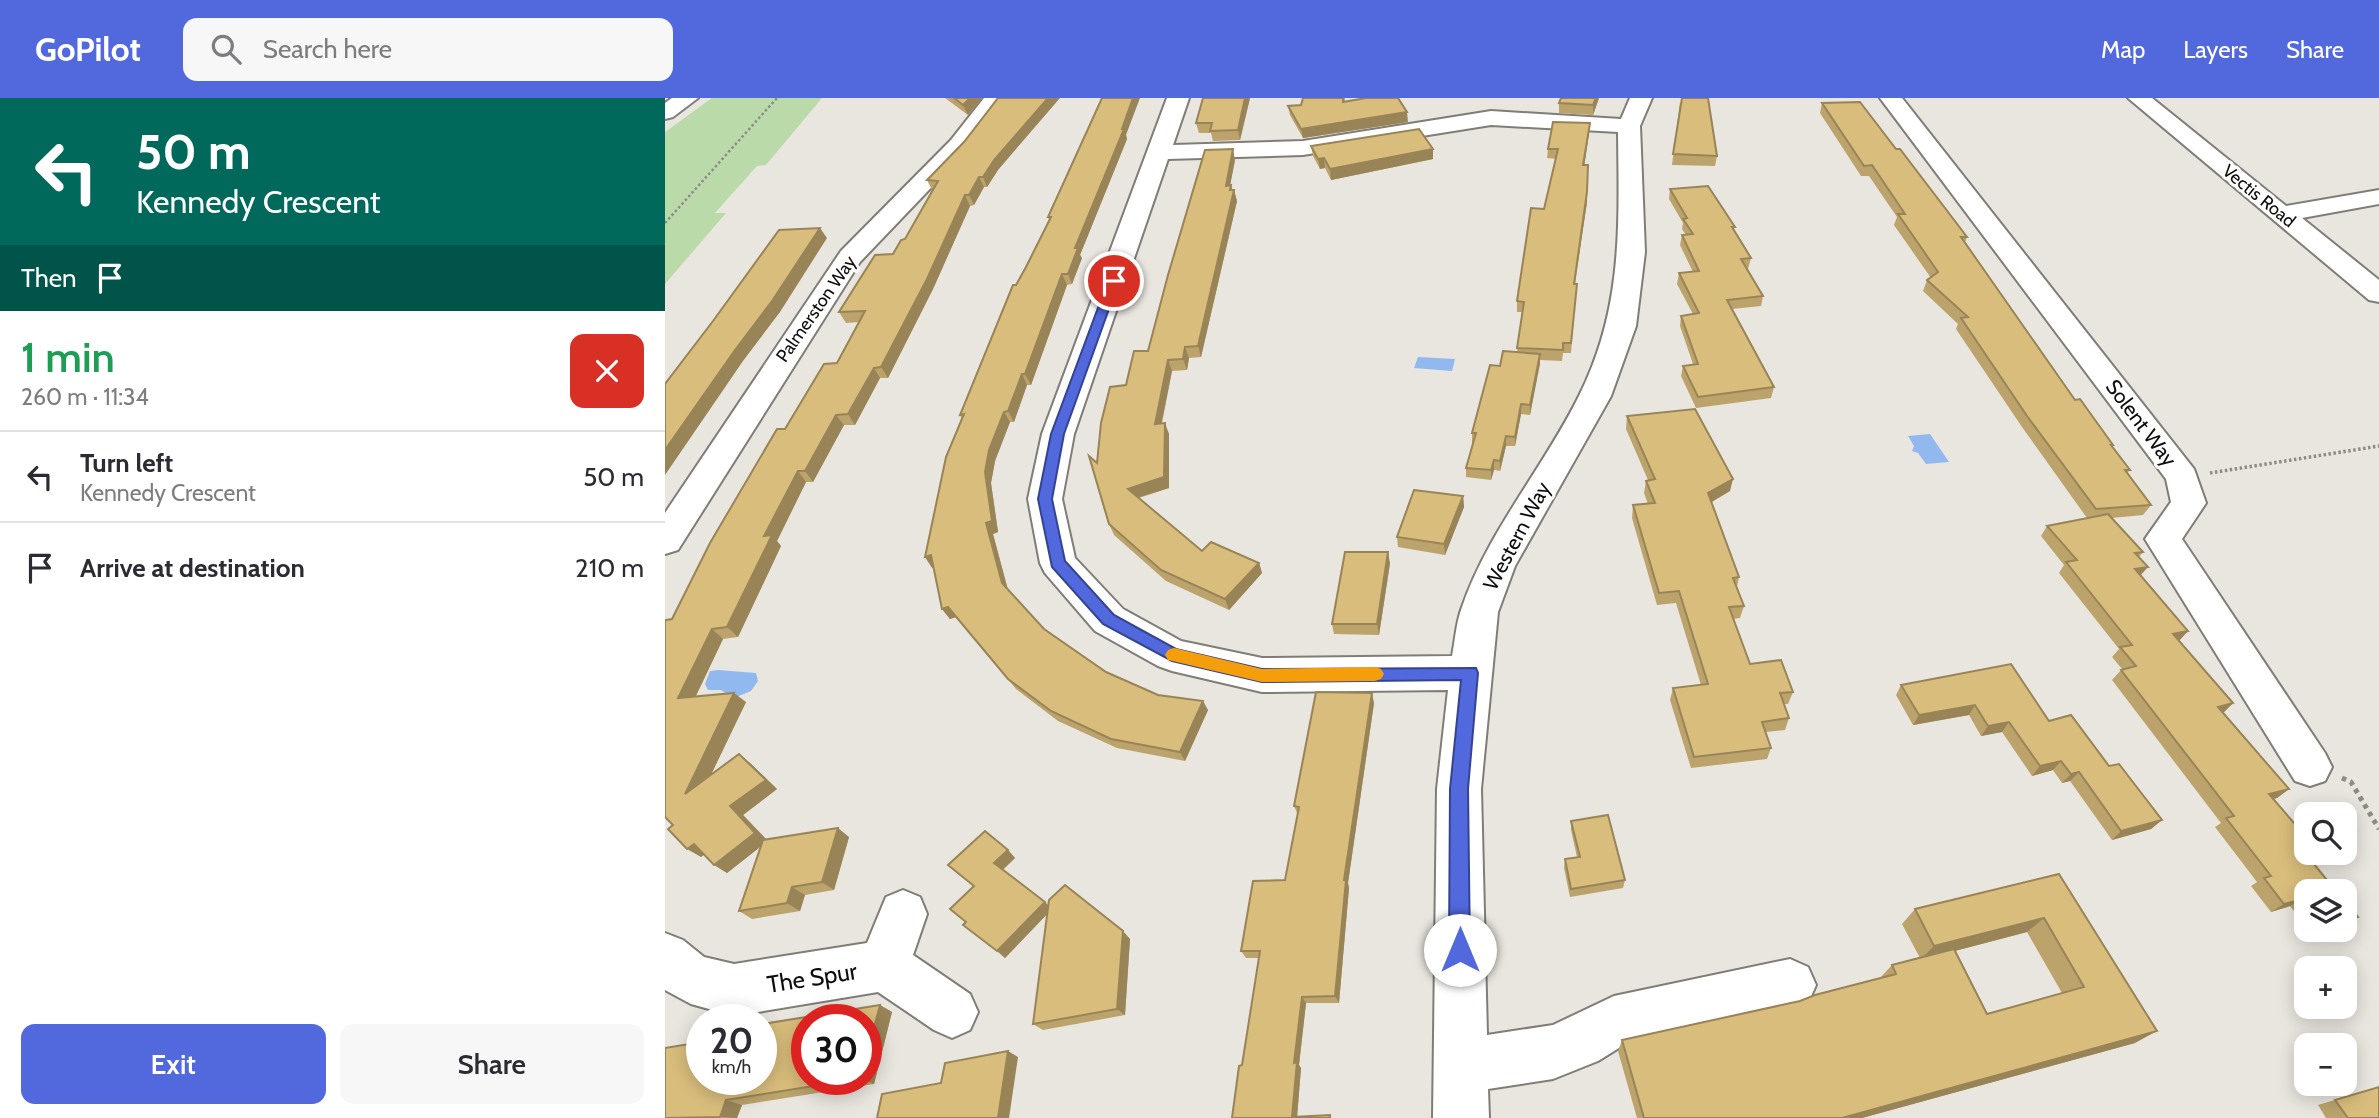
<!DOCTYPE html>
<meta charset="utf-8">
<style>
body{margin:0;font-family:Cabin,sans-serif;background:#f7f7f7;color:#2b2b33;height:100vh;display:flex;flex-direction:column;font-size:26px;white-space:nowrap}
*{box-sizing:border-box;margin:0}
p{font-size:23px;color:#7c7c81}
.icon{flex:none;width:38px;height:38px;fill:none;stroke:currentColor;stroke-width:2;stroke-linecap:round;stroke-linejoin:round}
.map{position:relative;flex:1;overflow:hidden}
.panel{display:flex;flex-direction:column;background:#fff;width:665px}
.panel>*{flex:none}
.banner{background:#00695c;color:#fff;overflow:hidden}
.tools{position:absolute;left:1629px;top:704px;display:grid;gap:14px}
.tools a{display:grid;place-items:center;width:63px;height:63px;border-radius:14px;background:#fff;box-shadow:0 4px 18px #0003;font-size:35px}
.speed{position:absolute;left:21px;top:906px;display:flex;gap:14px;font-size:35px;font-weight:700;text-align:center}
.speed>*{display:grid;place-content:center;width:91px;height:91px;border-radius:50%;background:#fff;box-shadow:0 4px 18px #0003;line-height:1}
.speed small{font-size:18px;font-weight:400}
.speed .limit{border:10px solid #d22;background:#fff;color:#111}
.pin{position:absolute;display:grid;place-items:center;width:60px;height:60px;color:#fff;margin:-30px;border:4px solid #fff;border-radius:50%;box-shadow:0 2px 7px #0007}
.me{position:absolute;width:77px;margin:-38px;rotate:0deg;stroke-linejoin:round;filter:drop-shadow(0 0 5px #0008)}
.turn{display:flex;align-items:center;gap:24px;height:147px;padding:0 21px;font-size:32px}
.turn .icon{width:91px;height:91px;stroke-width:2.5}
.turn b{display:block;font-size:49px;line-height:60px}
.then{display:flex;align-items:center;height:66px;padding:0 21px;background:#0003;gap:14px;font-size:26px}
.round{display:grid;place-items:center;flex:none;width:74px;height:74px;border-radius:14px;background:#f7f7f7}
.summary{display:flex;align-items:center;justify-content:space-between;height:119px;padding:0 21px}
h1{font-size:42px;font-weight:600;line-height:52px;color:#1e9e55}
.primary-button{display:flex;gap:14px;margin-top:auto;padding:14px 21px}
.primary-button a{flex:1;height:80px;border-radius:14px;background:#5268dd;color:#fff;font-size:28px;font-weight:600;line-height:80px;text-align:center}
.primary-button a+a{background:#f7f7f7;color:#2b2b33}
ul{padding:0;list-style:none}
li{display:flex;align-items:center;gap:21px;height:91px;padding:0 21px;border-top:2px solid #e1e1e2}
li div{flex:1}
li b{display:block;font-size:26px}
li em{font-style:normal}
header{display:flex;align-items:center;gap:42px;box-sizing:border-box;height:98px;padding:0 35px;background:#5268dd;color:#fff}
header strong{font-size:33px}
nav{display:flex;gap:38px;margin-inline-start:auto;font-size:24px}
.search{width:490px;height:63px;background:#f7f7f7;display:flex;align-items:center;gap:18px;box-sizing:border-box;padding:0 24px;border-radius:14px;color:#7c7c81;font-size:26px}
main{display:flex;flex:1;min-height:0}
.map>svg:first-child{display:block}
</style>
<header>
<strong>GoPilot</strong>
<div class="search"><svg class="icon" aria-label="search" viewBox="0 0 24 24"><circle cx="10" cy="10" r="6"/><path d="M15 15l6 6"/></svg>Search here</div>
<nav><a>Map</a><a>Layers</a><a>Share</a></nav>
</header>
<main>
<section class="panel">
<div class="banner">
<div class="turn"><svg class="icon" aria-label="left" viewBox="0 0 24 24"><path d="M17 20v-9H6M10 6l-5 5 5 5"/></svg><div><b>50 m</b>Kennedy Crescent</div></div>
<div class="then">Then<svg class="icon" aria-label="arrive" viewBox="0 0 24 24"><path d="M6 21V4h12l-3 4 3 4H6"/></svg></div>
</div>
<div class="summary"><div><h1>1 min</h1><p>260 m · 11:34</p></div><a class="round" style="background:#d93025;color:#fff"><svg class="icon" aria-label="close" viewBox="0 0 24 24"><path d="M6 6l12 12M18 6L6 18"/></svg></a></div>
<ul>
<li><svg class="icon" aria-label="left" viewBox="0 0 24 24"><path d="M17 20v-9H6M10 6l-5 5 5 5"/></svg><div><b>Turn left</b><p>Kennedy Crescent</p></div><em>50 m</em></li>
<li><svg class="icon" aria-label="arrive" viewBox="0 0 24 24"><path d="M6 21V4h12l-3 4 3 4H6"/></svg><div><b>Arrive at destination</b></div><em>210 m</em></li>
</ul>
<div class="primary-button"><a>Exit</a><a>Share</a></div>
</section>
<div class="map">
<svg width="1714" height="1020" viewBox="0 0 1714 1020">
<rect width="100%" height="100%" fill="#e9e6df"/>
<!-- green -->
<path fill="#bbdaa9" d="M47,0H157L101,67L92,68L50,115H61L0,186V34Z"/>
<!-- water -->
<g fill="#91b9ef">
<path d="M753,259L790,261L787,273L749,270Z"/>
<path d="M1265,336L1284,364L1261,366L1253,355L1247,353L1249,348L1243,338Z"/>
<path d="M53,572L91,575L93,583L86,593L69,600L56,592H43L40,586L45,573Z"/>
</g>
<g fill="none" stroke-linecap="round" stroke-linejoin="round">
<defs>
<g id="minor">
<path d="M7,0H33L8,19L0,21V5Z"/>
<path d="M319,0H341L302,52L195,164L13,452L0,456V415L176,153L286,42Z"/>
<path d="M502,0H524L508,47L638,43L826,13L956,21L965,0H987L975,28L980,154L971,228L946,298L850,468L833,514L816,691L822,937L888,927L949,898L1125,861L1143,869L1151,887L1143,905L1125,913L957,948L933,963L888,981L823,991L824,1020H768L772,691L783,592L597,594L507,573L493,568L430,533L380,475L375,465L363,401L377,336ZM826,27L953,34C954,129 958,210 914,298C878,371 822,434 796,512C791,526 790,543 787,558L597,560L516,543L458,511L410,460L397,401L409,336L503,61L638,57Z"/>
<path d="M1215,0H1237L1529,371L1541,405L1517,441L1660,655L1667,669L1660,683L1645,688L1630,683L1480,441L1506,404L1501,381Z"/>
<path d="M1463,0H1487L1621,108L1714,92V106L1637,120L1714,182V204L1704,202Z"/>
<path d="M238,792L255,799L262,816L248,857L305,896L313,914L305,932L287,940L269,932L213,894L69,918L26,906L0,892V835L18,842L39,859L69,866L202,845L221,799Z"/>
</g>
</defs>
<!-- minor casing -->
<use href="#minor" stroke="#807d77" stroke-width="4"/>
<!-- path-far2 -->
<path stroke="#8d8b86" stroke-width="2.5" stroke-dasharray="2.5 2.5" stroke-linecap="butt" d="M0,125L112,0"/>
<!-- path-far1 -->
<path stroke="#8d8b86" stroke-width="3.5" stroke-dasharray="2.5 2.5" stroke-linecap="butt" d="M1545,375L1714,348"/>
<!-- path -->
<path stroke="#8d8b86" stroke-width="5" stroke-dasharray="4.5 4.5" stroke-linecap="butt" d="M1677,680L1686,684L1714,731"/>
<!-- minor -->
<use href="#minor" fill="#fff" fill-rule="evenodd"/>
</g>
<!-- wall -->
<g fill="#bba36b" fill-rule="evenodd">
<path d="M280,0H317L303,17Z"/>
<path d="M538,0H585L575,42L548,43L546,35H534L531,25Z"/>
<path d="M680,0V3L743,24L638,40L625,17L623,8L636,7Z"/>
<path d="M934,0L928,17L894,15V5Z"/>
<path d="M1015,4L1052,58L1050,68L1007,67Z"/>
<path d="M1157,5L1231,51L1302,139L1300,144L1410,302L1448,347L1447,349L1465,372L1462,375L1486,407L1478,417L1447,420L1478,454L1474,459L1475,478L1523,533L1514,542L1568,605L1558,615L1624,691L1612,700L1608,701L1656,756L1646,763L1642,793V830L1625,808L1606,814L1586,788L1592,784L1550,729L1556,725L1447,582L1457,571L1447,559L1454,551L1394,475L1399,467L1376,438L1382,428L1422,420L1357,329L1291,231L1293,226L1258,193L1262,182L1266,180L1229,127L1232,119L1204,78H1196L1155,15Z"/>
<path d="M924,35L919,67L922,104L910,186L911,196L906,255H898L897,263L875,262L865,317L856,316L850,348H841L835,373L829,372L826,382L801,379V370L808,345H807V335L835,268L852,254L858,214H852V203L879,111L891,61L882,60L883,51Z"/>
<path d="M461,37L462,41L415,157L417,160L407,186L402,187L366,287H362L349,324H345L330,363L326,385L333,434L328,436L343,492L379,531L441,574L493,597L543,612L520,663L452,650L393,623L351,591L291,519L285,521L277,511L268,469L260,459L297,321L295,317L351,187L384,122L383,119Z"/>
<path d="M299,44L333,72L322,89H319L309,107L305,108L268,191L223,280H215L190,327H179L148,384H141L112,443L116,448L73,539L58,541L31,598L81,604L46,676L74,656L86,666L112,691L78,717L101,742L184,739L169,792L140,797L135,813L87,821L74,813L96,748L62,775L39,756L36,759L8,727L7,521L120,331L172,265L194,224L181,225L174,214L228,156L240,141L268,93L267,92L262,82Z"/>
<path d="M646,48L768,51V61L666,82L660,70L655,71L648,58Z"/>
<path d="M570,62L565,87L568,92H569L572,103L536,259L524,260L522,272L507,273L497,325L504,336V390L474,400L537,453L594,465L597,475L564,512L501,483L449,437L444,426L432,365L461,287L483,253Z"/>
<path d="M1005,91L1069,134L1086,160L1083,171H1082L1098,198L1096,208L1067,211L1109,289L1106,300L1031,310L1016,278L1018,268L1028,266L1015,228L1016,218L1028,216L1012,186L1014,175L1028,174L1015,147L1017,137H1021L1017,131L1018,125L1004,101Z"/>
<path d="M962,318L1065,393L1047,404L1074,479L1072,489L1079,508L1075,520L1068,521L1085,566L1128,594L1123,606H1119L1124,620L1120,632L1101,634L1106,650L1102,661L1026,670L1005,602L1008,590L1036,587L1011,505L992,507L967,420L968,407L983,406L979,395L981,383L983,382L961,331Z"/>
<path d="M798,398L799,409L780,457L733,449L732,439Z"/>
<path d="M725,465L714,537L669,536L667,526Z"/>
<path d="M1236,587L1384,623L1444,668L1497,722L1486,731L1447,742L1405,683L1397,685L1388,672L1367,678L1337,634L1316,638L1304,617L1248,627L1231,597Z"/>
<path d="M709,605L683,785L684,790L674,905H641L634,967L636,970L632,1019L668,1020H567L577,967L594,860H581L576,853L620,782L633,717L629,708Z"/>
<path d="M906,723L960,782L958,790L905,799L899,770L900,761L912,759L906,732Z"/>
<path d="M343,752L350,760L338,772L384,808L465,841L460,917L378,932L368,926L383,815L340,860L301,824Z"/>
<path d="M1394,776L1470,945L1197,1020H972L953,953L957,942L1135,903L1215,880L1227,867L1255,860L1237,826L1250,811ZM1362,834L1397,895L1322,916L1290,853Z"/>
<path d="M1643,831H1662L1646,836Z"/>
<path d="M215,907L227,914L209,986L77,1007L72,1020H0V950L37,944V982H96V934L101,933L104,925ZM142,922H201V982H142Z"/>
<path d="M1714,989V1020H1661L1653,1007Z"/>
</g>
<!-- shaded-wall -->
<g fill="#988457">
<path d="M305,0H317L303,17L298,7Z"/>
<path d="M383,0H395L333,72L322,89L318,79L329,62Z"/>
<path d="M468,0H475L461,37L462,41L415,157L417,160L407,186L403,176L410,150Z"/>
<path d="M580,0H585L575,42L573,32Z"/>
<path d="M931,0H934L928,17V7Z"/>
<path d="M742,14L743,24L638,40L636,31Z"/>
<path d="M925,25L924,35L918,77V67Z"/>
<path d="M568,51L570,62L563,98L561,88Z"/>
<path d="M768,51V61L666,82L665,71Z"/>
<path d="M659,60L660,70L655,71L653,61Z"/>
<path d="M314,79L319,89L309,107L304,97Z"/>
<path d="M566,87L568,96L569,92L572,103L536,259L533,248Z"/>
<path d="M922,94V104L908,196L909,186Z"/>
<path d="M300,97L305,108L268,191L223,280L216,269Z"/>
<path d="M155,130L162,140L115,214L78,263L0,377V352Z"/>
<path d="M397,176L402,187L366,287L360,276Z"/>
<path d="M520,249L524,260L522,272L518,261Z"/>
<path d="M875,256V266L865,317V307Z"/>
<path d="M503,262L507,273L494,337L490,326Z"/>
<path d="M209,270L215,280L190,327L183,316Z"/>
<path d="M357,276L362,287L349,324L343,313Z"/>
<path d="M856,306V316L850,348V339Z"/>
<path d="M339,314L345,324L330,363L326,385L333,434L328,436L344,496L337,485L321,425L320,374L324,352Z"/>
<path d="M171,317L179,327L148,384L140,373Z"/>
<path d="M500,325L504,336V390L468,401L463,391Z"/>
<path d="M841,338V348L835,373V363Z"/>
<path d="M829,362V372L826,382V372Z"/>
<path d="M133,373L141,384L112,443L116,448L73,539L62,529L99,438Z"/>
<path d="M1068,381L1065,393L1041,407L1043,395Z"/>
<path d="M798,398L799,409L780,457L779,446Z"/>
<path d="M723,454L725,465L714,537L712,526Z"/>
<path d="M266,457L273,468L267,470L260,459Z"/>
<path d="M594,465L597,475L564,512L560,501Z"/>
<path d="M1483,469L1474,479L1470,471Z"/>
<path d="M283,509L291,519L285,521L277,511Z"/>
<path d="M47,531L58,541L25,610L13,600Z"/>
<path d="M1523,533L1514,543L1508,536Z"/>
<path d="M69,595L81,604L33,704L20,696Z"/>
<path d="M707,595L709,605L683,785L684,790L674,905L670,898L679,782Z"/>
<path d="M538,603L543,612L520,663L515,654Z"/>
<path d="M1568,605L1558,615L1553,609Z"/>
<path d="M1310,607L1304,617L1248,627L1254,617Z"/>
<path d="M1344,624L1337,634L1316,638L1323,628Z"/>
<path d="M74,656L86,666L112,691L78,717L103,743L62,775L49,767L65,708Z"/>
<path d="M1396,663L1388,672L1367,678L1375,668Z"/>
<path d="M1414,674L1405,683L1397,685L1406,676Z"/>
<path d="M1624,691L1612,700L1593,705L1604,696Z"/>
<path d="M1497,722L1486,731L1447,742L1456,733Z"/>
<path d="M173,730L184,739L169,792L157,784Z"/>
<path d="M29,746L43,754L36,759L22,751Z"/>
<path d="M343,752L350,760L337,772L329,765Z"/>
<path d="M127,789L140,797L135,813L122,805Z"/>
<path d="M1638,801L1625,808L1606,814L1619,806Z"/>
<path d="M380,804L387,811L340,860L332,853Z"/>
<path d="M1379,820L1362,834L1255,862L1269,848Z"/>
<path d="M1655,831H1662L1646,836Z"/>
<path d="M458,833L465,841L460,917L452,911Z"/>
<path d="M637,899L641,905L634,967L636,970L632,1020L627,1019L629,965Z"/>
<path d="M215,907L227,914L209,986L200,982H201V960Z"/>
<path d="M1492,933L1470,945L1197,1020H1177Z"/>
<path d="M343,953L353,959L344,1020H333Z"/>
<path d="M61,1002L77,1007L72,1020L55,1019Z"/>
</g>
<!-- building -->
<g fill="#d9bd7c" stroke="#988457" stroke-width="2">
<path d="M289,0H305L298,7Z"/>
<path d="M333,0H383L329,62L318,79H314L304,97H300L262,181L216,269L209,270L183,316L171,317L140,373H133L99,438L107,437L62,529L47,531L13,600L69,595L20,696L74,656L101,682L65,708L90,735L49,767L29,746L22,751L3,731L8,727L0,719V523L1,522L7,521L45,445L112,331H120L159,266L172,265L200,213L174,214L210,157L228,156L236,142L240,141L273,83L262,82L299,44Z"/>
<path d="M437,0H468L457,31H459L410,150H413L403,176H397L360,276H357L343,313L339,314L324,352L320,374L327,423L321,425L337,485L379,531L441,574L493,597L538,603L515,654L446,641L386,613L343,581L283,509L277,511L266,457L260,459L281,359L299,316L295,317L348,187H351L361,169L386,119H383Z"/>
<path d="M538,0H580L573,32L545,33L547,25H531Z"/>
<path d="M638,0H678V4L701,0H733L742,14L636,31L623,8L636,7Z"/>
<path d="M896,0H931L928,7L894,5Z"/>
<path d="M1017,0H1043L1052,58L1008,56Z"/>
<path d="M1195,4L1231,51H1235L1302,139H1296L1410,302L1415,301L1448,347H1446L1465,372H1460L1486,407L1431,411L1362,318L1296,220L1303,219L1262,182L1273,174L1233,116H1240L1207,67L1199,68L1157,5Z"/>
<path d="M888,24L925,25L918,67H923L922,94L909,186H912L906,245H898V252L852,250L859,204L852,203L866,110L879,111L893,51H883Z"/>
<path d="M754,31L768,51L665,71L659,60L653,61L646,48Z"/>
<path d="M568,51L561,88L566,87L565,92H569L533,248L520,249L518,261L503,262L490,326L500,325L499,379L463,391L537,453L546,444L594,465L560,501L496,472L444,426L424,358L432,365L436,325L445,289L461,287L469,253H483L503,177L540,52Z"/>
<path d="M1043,88L1070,129H1067L1086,160L1076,161L1098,198L1062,202L1109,289L1033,299L1018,268L1033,266L1016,218L1034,215L1014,175L1034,173L1017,137L1028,136L1018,121L1022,120L1005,91Z"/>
<path d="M155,130L107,203L70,252L0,352V286L48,223L114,132Z"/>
<path d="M838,253L875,256L865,307L856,306L850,339L841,338L835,363L829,362L826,372L801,370L811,335H807L825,267L835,268Z"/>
<path d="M1030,311L1068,381L1043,395L1074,479L1068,480L1079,508L1064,509L1085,566L1116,562L1128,594L1115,595L1124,620L1097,624L1106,650L1029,659L1008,590L1043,586L1014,493L994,495L968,407L990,405L981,383L990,381L962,318Z"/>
<path d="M749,392L798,398L779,446L732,439Z"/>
<path d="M1443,416L1478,454L1470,455L1483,469L1470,471L1523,533L1508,536L1568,605L1553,609L1624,691L1604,696L1642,740V754H1654L1656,756L1644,760L1671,793H1642V804L1638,801L1619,806L1599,780L1606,778L1561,720L1569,718L1456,572L1471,568L1455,549L1467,547L1401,464L1412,462L1382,428Z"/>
<path d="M680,454H723L712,526H667Z"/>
<path d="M1346,566L1384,623L1406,617L1444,668L1454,666L1497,722L1456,733L1414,674L1406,676L1396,663L1375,668L1344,624L1323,628L1310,607L1254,617L1236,587Z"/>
<path d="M651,594L707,595L679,782H681L670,898L637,899L629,965L632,964L627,1019L665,1017V1020H567L574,968L577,967L595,853H576L588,783L620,782L634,709L629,708Z"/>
<path d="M943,717L960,782L906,791L900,761L915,759L906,723Z"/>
<path d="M173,730L157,784L127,789L122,805L74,813L98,742Z"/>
<path d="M320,733L343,752L329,765L380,804L332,853L298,827L301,824L285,811L309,788L283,767Z"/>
<path d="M1394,776L1492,933L1177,1020H979L957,942L1135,903L1150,897L1231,876L1227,867L1289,851L1322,916L1419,889L1379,820L1269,848L1250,811Z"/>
<path d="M400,787L458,833L452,911L368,926L384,802Z"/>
<path d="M1680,803L1693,819L1680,823Z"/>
<path d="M215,907L201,960V922H142V982H186L61,1002L55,1019L0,1020V950L37,944V982H96V934L101,933L104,925Z"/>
<path d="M343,953L333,1020H212L217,996L276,985L280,965Z"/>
<path d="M1714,989V1020H1683L1670,1002Z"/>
</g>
<!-- route -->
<path fill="#5268dd" stroke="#354490" stroke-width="2" d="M449,179L454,183L399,336L387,401L400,463L449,517L511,551L597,571L811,570L813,575L803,691L805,852L802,859L795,862L787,859L784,852L785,691L796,582L597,584L507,563L438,526L387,469L373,401L386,336L443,183Z"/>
<!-- slow -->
<path fill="#f59e0b" d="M509,550L597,571L710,569L716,571L719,576L716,581L710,583L597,584L503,562L500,557L503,552Z"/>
<g text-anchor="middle" stroke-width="6" stroke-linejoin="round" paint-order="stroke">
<!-- far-street labels -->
<g font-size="18" fill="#0e0d0b" stroke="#fff">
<text transform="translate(1594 98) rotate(39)" y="6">Vectis Road</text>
<text transform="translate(151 211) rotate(-55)" y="6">Palmerston Way</text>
</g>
<!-- street labels -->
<g font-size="21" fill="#0e0d0b" stroke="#fff">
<text transform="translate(1476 325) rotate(53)" y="7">Solent Way</text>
<text transform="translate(852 438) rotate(-62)" y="7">Western Way</text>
</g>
<!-- near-street labels -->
<g font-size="24" fill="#0e0d0b" stroke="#fff">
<text transform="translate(147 880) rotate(-9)" y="8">The Spur</text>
</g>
</g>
</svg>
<div class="tools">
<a><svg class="icon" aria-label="search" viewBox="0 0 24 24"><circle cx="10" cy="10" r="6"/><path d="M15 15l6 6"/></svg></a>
<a><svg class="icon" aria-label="layers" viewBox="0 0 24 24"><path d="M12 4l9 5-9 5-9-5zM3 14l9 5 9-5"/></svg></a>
<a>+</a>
<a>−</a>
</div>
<div class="speed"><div>20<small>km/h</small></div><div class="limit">30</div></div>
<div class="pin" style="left:449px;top:183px;background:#d93025"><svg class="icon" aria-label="arrive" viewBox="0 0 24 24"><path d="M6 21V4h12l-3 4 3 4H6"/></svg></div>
<svg class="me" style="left:795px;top:852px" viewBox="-20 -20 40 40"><circle r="19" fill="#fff"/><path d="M0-13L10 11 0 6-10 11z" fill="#5268dd"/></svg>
</div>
</main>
